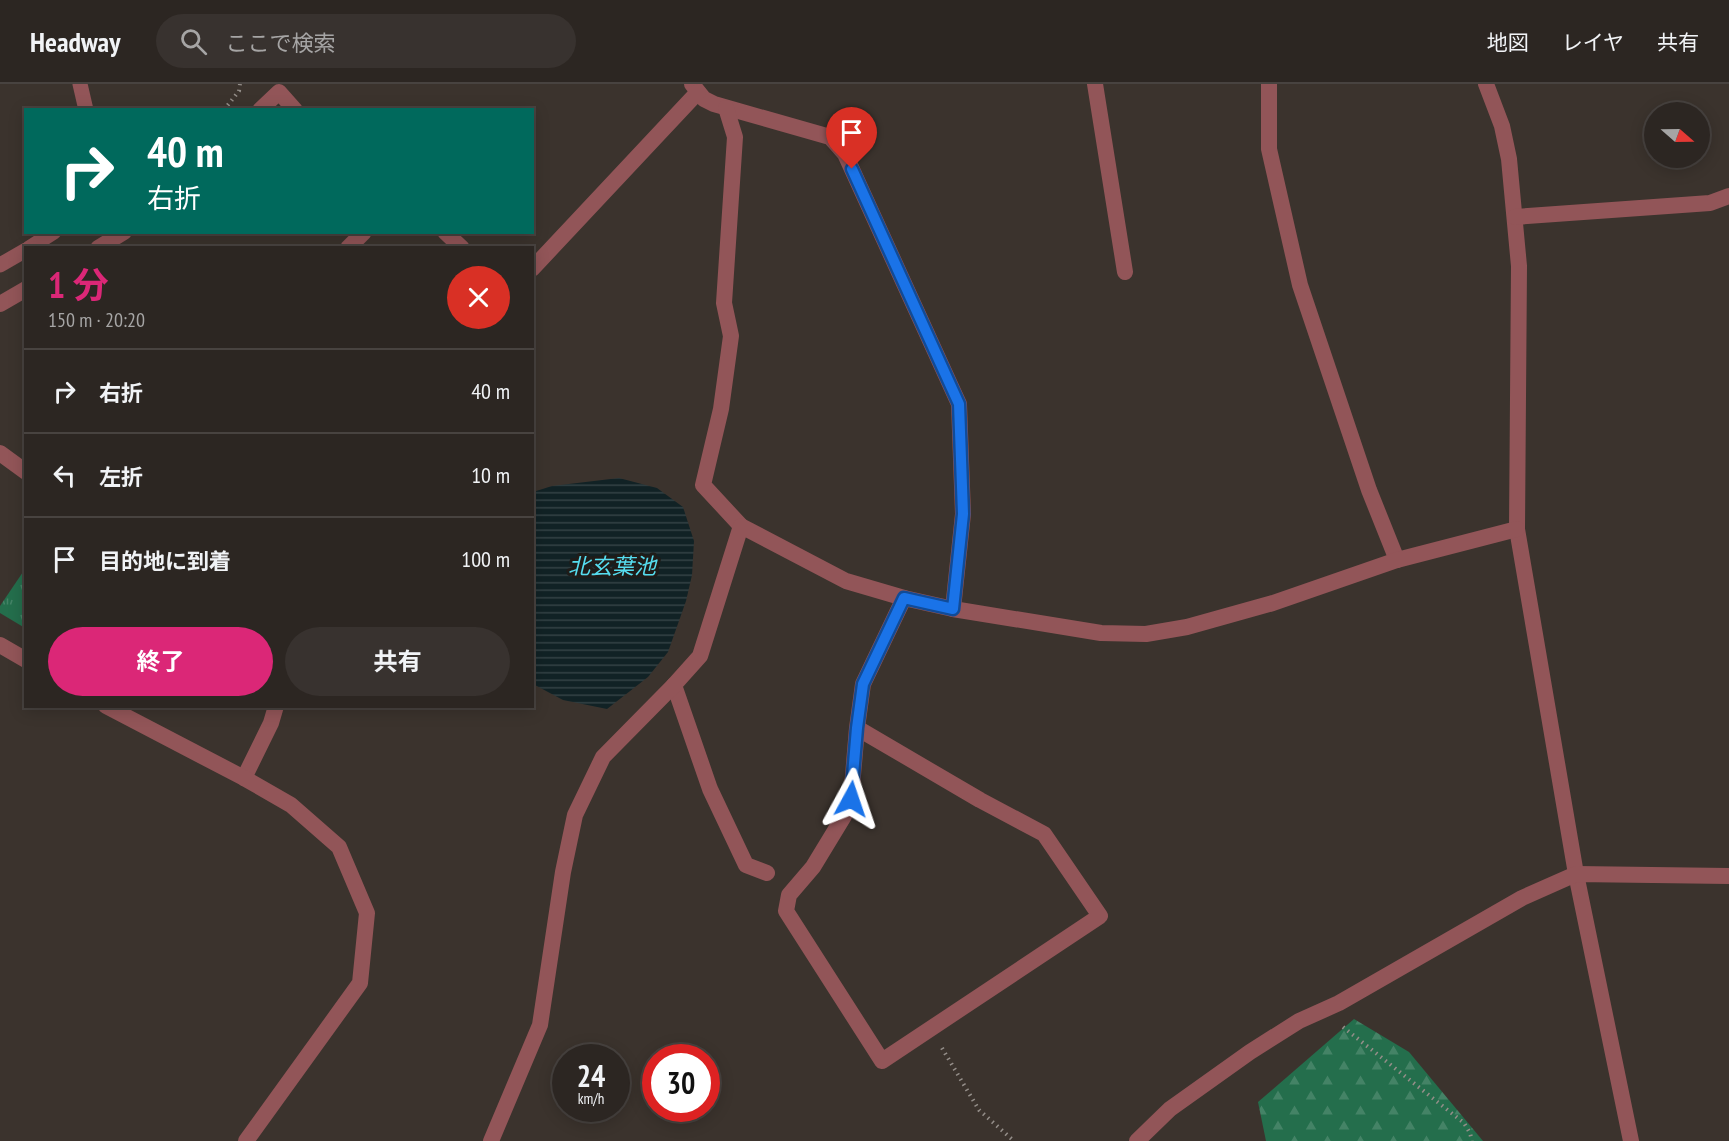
<!DOCTYPE html>
<html lang="ja">
<meta charset="utf-8">
<style>
body{margin:0;font-family:"PT Sans Narrow","Noto Sans JP",sans-serif;background:#38322f;color:#f1f3f6;height:100vh;display:flex;flex-direction:column;font-size:22px;white-space:nowrap}
*{box-sizing:border-box;margin:0}
p{font-size:20px;color:#a6a5a5}
.icon{flex:none;width:33px;height:33px;fill:none;stroke:currentColor;stroke-width:2;stroke-linecap:round;stroke-linejoin:round}
.map{position:relative;flex:1;overflow:hidden}
.side{position:absolute;left:24px;top:162px;width:510px;height:462px;display:flex;flex-direction:column;background:#2c2622;border-radius:0px;box-shadow:0 3px 15px #0003,0 0 0 2px #484340}
.side>*{flex:none}
.top-card{position:absolute;left:24px;top:24px;width:510px;height:126px;border-radius:0px;box-shadow:0 3px 15px #0003,0 0 0 2px #484340;background:#00695c;color:#fff;overflow:hidden}
.needle{width:39px;rotate:110deg}
.tools{position:absolute;left:1644px;top:18px;display:grid;gap:12px}
.tools a{display:grid;place-items:center;width:66px;height:66px;border-radius:50%;background:#2c2622;box-shadow:0 3px 15px #0003,0 0 0 2px #484340;font-size:30px}
.speed{position:absolute;left:552px;top:960px;display:flex;gap:12px;font-size:30px;font-weight:700;text-align:center}
.speed>*{display:grid;place-content:center;width:78px;height:78px;border-radius:50%;background:#2c2622;box-shadow:0 3px 15px #0003,0 0 0 2px #484340;line-height:1}
.speed small{font-size:15px;font-weight:400}
.speed .limit{border:9px solid #d22;background:#fff;color:#111}
.pin{position:absolute;display:grid;place-items:center;width:51px;height:51px;color:#fff;margin:-62px -26px;border-radius:50% 50% 50% 0;rotate:-45deg;box-shadow:0 0 6px #0007}
.pin .icon{rotate:45deg}
.me{position:absolute;width:66px;margin:-33px;rotate:5deg;stroke-linejoin:round;filter:drop-shadow(0 0 4px #0008)}
.turn{display:flex;align-items:center;gap:21px;height:126px;padding:0 24px;font-size:27px}
.turn .icon{width:78px;height:78px;stroke-width:2.5}
.turn b{display:block;font-size:42px;line-height:51px}
.round{display:grid;place-items:center;flex:none;width:63px;height:63px;border-radius:32px;background:#38322f}
.headline{display:flex;align-items:center;justify-content:space-between;height:102px;padding:0 24px}
h1{font-size:36px;font-weight:700;line-height:45px;color:#db2777}
.action{display:flex;gap:12px;margin-top:auto;padding:12px 24px}
.action a{flex:1;height:69px;border-radius:36px;background:#db2777;color:#fff;font-size:24px;font-weight:700;line-height:69px;text-align:center}
.action a+a{background:#38322f;color:#f1f3f6}
ul{padding:0;list-style:none}
li{display:flex;align-items:center;gap:18px;height:84px;padding:0 24px;border-top:2px solid #484340}
li div{flex:1}
li b{display:block;font-size:22px}
li em{font-style:normal}
header{display:flex;align-items:center;gap:36px;box-sizing:border-box;height:84px;padding:0 30px;background:#2c2622;border-bottom:2px solid #484340}
header strong{font-size:28px}
nav{display:flex;gap:33px;margin-inline-start:auto;font-size:21px}
.search{width:420px;height:54px;background:#38322f;display:flex;align-items:center;gap:15px;box-sizing:border-box;padding:0 21px;border-radius:33px;color:#a6a5a5;font-size:22px}
.map>svg:first-child{display:block}
</style>
<header>
<strong>Headway</strong>
<div class="search"><svg class="icon" aria-label="search" viewBox="0 0 24 24"><circle cx="10" cy="10" r="6"/><path d="M15 15l6 6"/></svg>ここで検索</div>
<nav><a>地図</a><a>レイヤ</a><a>共有</a></nav>
</header>
<div class="map">
<svg width="1729" height="1057" viewBox="0 0 1729 1057">
<defs>
<pattern id="forest-firs" width="22" height="20" patternUnits="userSpaceOnUse" patternTransform="scale(1.5)"><rect width="22" height="20" fill="#246e4c"/><path d="M5 1l3.5 6h-7zM16 11l3.5 6h-7z" fill="#448366"/></pattern>
<pattern id="park-tufts" width="24" height="20" patternUnits="userSpaceOnUse" patternTransform="scale(1.5)"><rect width="24" height="20" fill="#246e4c"/><path d="M3 7l-1-3M5 7V3M7 7l1-3M15 17l-1-3M17 17v-4M19 17l1-3" fill="none" stroke="#448366"/></pattern>
<pattern id="water-rules" width="6" height="5" patternUnits="userSpaceOnUse" patternTransform="scale(1.5)"><rect width="6" height="5" fill="#112225"/><path d="M0 2.5h6" fill="none" stroke="#344245"/></pattern>
</defs>
<rect width="100%" height="100%" fill="#3b332d"/>
<!-- forest -->
<path fill="url(#forest-firs)" d="M1354,935L1409,968L1483,1057H1266L1258,1018Z"/>
<!-- park -->
<path fill="url(#park-tufts)" d="M25,485V544L0,529V522Z"/>
<!-- water -->
<path fill="url(#water-rules)" d="M619,394L657,404L683,423L694,457L692,491L686,517L668,568L648,593L607,625L563,616L533,600V408L552,402Z"/>
<g fill="none" stroke-linecap="round" stroke-linejoin="round">
<!-- path -->
<g stroke="#948e89" stroke-width="4" stroke-dasharray="1.5 4.5" stroke-linecap="butt">
<path d="M224,26L239,7L240,0"/>
<path d="M1343,943L1464,1039L1470,1049L1472,1057"/>
<path d="M942,964L979,1026L1014,1057"/>
</g>
<!-- service -->
<g stroke="#925558" stroke-width="15">
<path d="M80,0L86,26"/>
<path d="M29,164L54,148"/>
<path d="M0,181L26,166"/>
</g>
<!-- minor -->
<g stroke="#925558" stroke-width="16">
<path d="M692,0L704,15L714,20L830,53L845,70L959,320L963,430L953,525"/>
<path d="M1095,0L1125,188"/>
<path d="M1269,0V65L1300,201L1369,406L1397,476"/>
<path d="M1486,0L1502,42L1509,75L1519,182L1517,445L1576,790L1631,1057"/>
<path d="M726,24L735,53L724,219L731,252L721,325L703,401L741,442"/>
<path d="M260,26L279,8L295,26"/>
<path d="M1515,133L1710,119L1729,112"/>
<path d="M445,148L462,164"/>
<path d="M98,164L124,148"/>
<path d="M348,164L364,148"/>
<path d="M532,185L698,8"/>
<path d="M0,220L26,205"/>
<path d="M0,369L26,388"/>
<path d="M674,601L710,705L746,781L767,789"/>
<path d="M857,644L980,716L1044,750L1100,832L882,977L786,827L789,811L813,783L844,732L851,715L857,644L863,600L904,514"/>
<path d="M244,694L271,639L276,622"/>
<path d="M491,1057L540,941L563,788L575,731L603,673L674,601L700,572L741,442L846,497L904,514L953,525L1101,549L1146,550L1187,543L1273,519L1397,476L1517,445"/>
<path d="M1137,1057L1170,1025L1250,968L1299,937L1339,919L1522,814L1576,790L1729,792"/>
</g>
<!-- tertiary -->
<g stroke="#925558" stroke-width="16">
<path d="M0,561L26,576"/>
<path d="M106,622L244,694L291,721L339,763L367,829L360,899L246,1057"/>
</g>
</g>
<g fill="none" stroke-linecap="round" stroke-linejoin="round">
<defs>
<path id="route" d="M851,715L857,644L863,600L904,514L953,525L963,430L959,320L852,85"/>
</defs>
<!-- route casing -->
<use href="#route" stroke="#114b97" stroke-width="15"/>
<!-- route -->
<use href="#route" stroke="#1a73e8" stroke-width="10"/>
</g>
<g text-anchor="middle" stroke-width="6" stroke-linejoin="round" paint-order="stroke">
<!-- water labels -->
<g font-size="22" font-style="italic" fill="#56ddef" stroke="#1f1c19">
<text x="612" y="490">北玄葉池</text>
</g>
</g>
</svg>
<div class="tools">
<a><svg class="needle" viewBox="-14 -14 28 28"><path d="M0-13l5 13h-10z" fill="#e53935"/><path d="M0 13l5-13h-10z" fill="#a6a5a5"/></svg></a>
</div>
<div class="speed"><div>24<small>km/h</small></div><div class="limit">30</div></div>
<div class="pin" style="left:852px;top:85px;background:#d93025"><svg class="icon" aria-label="arrive" viewBox="0 0 24 24"><path d="M6 21V4h12l-3 4 3 4H6"/></svg></div>
<svg class="me" style="left:851px;top:715px" viewBox="-20 -20 40 40"><path d="M0-17L14 15 0 8-14 15z" fill="#1a73e8" stroke="#fff" stroke-width="4"/></svg>
<div class="top-card">
<div class="turn"><svg class="icon" aria-label="right" viewBox="0 0 24 24"><path d="M7 20v-9h11M14 6l5 5-5 5"/></svg><div><b>40 m</b>右折</div></div>
</div>
<section class="side">
<div class="headline"><div><h1>1 分</h1><p>150 m · 20:20</p></div><a class="round" style="background:#d93025;color:#fff"><svg class="icon" aria-label="close" viewBox="0 0 24 24"><path d="M6 6l12 12M18 6L6 18"/></svg></a></div>
<ul>
<li><svg class="icon" aria-label="right" viewBox="0 0 24 24"><path d="M7 20v-9h11M14 6l5 5-5 5"/></svg><div><b>右折</b></div><em>40 m</em></li>
<li><svg class="icon" aria-label="left" viewBox="0 0 24 24"><path d="M17 20v-9H6M10 6l-5 5 5 5"/></svg><div><b>左折</b></div><em>10 m</em></li>
<li><svg class="icon" aria-label="arrive" viewBox="0 0 24 24"><path d="M6 21V4h12l-3 4 3 4H6"/></svg><div><b>目的地に到着</b></div><em>100 m</em></li>
</ul>
<div class="action"><a>終了</a><a>共有</a></div>
</section>
</div>
